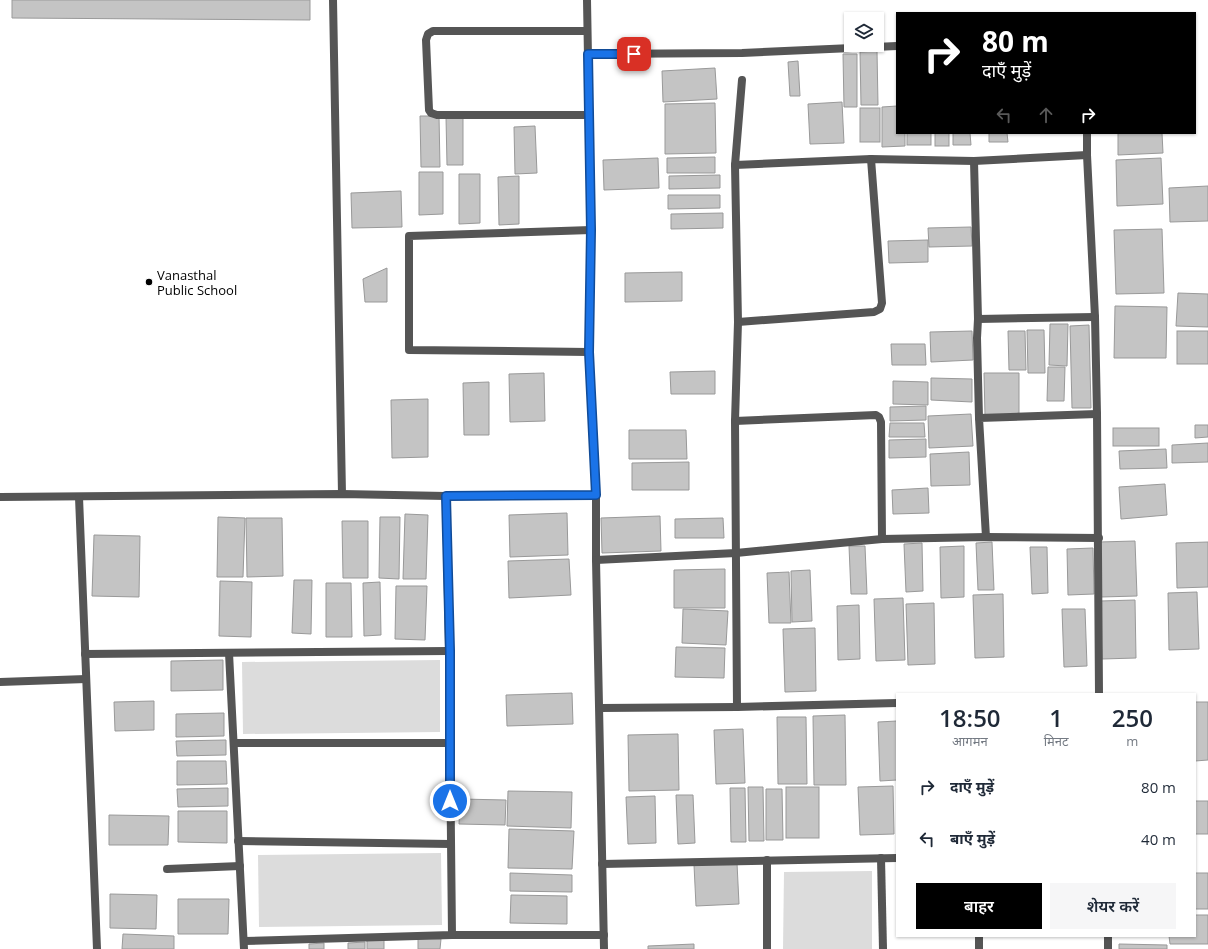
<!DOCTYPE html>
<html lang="hi">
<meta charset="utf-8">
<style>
body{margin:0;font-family:"Open Sans","Noto Sans Devanagari",sans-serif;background:#f6f6f7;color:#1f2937;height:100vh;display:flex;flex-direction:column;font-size:15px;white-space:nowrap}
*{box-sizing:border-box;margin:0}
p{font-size:13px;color:#747a83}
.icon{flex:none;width:22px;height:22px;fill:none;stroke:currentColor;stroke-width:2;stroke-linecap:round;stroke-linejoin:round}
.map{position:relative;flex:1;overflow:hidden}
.details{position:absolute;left:896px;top:693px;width:300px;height:244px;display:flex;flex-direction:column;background:#fff;border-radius:0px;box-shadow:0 1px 3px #0004}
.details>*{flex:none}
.top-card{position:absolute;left:896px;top:12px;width:300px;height:122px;border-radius:0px;box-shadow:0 1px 3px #0004;background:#000;color:#fff;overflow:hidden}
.tools{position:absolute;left:844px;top:12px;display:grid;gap:8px}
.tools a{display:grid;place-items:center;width:40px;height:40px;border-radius:0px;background:#fff;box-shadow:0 1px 3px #0004;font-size:20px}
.pin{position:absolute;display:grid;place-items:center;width:34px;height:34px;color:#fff;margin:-17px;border-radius:8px;box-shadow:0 2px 6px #0006}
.me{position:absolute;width:44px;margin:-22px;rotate:0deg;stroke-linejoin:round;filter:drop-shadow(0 0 3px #0008)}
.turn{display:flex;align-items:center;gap:14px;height:84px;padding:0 20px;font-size:18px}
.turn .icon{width:52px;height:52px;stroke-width:2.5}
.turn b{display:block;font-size:28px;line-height:34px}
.lanes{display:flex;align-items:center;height:38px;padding:0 20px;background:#0003;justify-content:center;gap:20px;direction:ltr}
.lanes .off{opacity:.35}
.eta{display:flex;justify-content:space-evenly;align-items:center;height:68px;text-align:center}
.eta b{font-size:24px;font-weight:600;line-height:28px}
.button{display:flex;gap:8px;margin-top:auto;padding:8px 20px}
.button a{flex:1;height:46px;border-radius:0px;background:#000;color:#fff;font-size:16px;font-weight:600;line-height:46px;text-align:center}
.button a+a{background:#f6f6f7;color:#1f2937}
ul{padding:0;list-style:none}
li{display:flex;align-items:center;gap:12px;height:52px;padding:0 20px}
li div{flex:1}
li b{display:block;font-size:15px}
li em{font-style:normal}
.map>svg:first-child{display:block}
</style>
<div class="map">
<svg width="1208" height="949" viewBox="0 0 1208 949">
<rect width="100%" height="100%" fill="#fff"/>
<!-- green -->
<g fill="#dcdcdc">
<path d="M440,660V732L243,734L242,662Z"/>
<path d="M441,853L442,925L259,927L258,855Z"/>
<path d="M872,871V949H783L784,872Z"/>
</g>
<!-- building -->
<g fill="#c4c4c4" stroke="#999">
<path d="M12,0H310V20L12,18Z"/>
<path d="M877,51L878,105H861L860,52Z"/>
<path d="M843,54H857V107H844Z"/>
<path d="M798,61L800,96H790L788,62Z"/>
<path d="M715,68L717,99L663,102L662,71Z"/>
<path d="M842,102L844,143L810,144L808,104Z"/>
<path d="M715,103L716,153L665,154V104Z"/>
<path d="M897,106V133H905V146L882,147V107Z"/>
<rect x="860" y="108" width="20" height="34"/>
<path d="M420,116H439L440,167H421Z"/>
<path d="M463,116V165H447L446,117Z"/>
<path d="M535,126L537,173L515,174L514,127Z"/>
<rect x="907" y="133" width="24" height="12"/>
<rect x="935" y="133" width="14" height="13"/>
<path d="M953,133H970L971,145H953Z"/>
<path d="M989,133H1007L1008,142H989Z"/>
<path d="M1118,133H1162L1163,153L1118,155Z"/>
<path d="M715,157V173H667V158Z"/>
<path d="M658,158L659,188L604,190L603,160Z"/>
<path d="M1161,158L1163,204L1117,206L1116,160Z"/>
<path d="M419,172H443V214L419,215Z"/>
<path d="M459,174H480V223L459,224Z"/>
<path d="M720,175V188L669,189V176Z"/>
<path d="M519,176V224L499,225L498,177Z"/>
<path d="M1208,186V221L1170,222L1169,188Z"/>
<path d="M401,191L402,227L352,228L351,193Z"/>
<path d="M668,195H720V208L668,209Z"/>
<path d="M723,213V228L671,229V214Z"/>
<path d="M971,227L972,246L929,247L928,228Z"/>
<path d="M1162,229L1164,293L1116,294L1114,230Z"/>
<path d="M928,240V262L889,263L888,241Z"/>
<path d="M387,268V302H365L363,279Z"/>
<path d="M682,272V301L625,302V273Z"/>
<path d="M1178,293L1208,294V327L1176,326Z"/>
<path d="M1115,306L1167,307L1166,358H1114Z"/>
<path d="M1050,324H1068L1067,366L1049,365Z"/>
<path d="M1089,325L1091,408H1072L1070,326Z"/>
<path d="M1027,330H1044L1045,373H1028Z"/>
<path d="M972,331L973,360L931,362L930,332Z"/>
<path d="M1008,331H1025L1026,370H1009Z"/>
<rect x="1177" y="331" width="31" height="33"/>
<path d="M891,344H925L926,365H892Z"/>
<path d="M1048,367H1065L1064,401H1047Z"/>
<path d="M715,371V394H671L670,372Z"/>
<path d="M544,373L545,421L510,422L509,374Z"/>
<path d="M984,373H1019V416H985Z"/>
<path d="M931,378L972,379V402L931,400Z"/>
<path d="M893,381L928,382V405L893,404Z"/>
<path d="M489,382V435H464L463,383Z"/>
<path d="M428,399V457L392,458L391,400Z"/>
<path d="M926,406V420L890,421V407Z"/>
<path d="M971,414L973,446L929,448L928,416Z"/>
<path d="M890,423H924L925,437H889Z"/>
<path d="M1195,425H1208V437L1195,438Z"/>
<rect x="1113" y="428" width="46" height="18"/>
<path d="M629,430H686L687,459H629Z"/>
<path d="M926,439V457L889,458V440Z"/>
<path d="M1208,443V462L1172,463V445Z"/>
<path d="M1166,449L1167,468L1120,469L1119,451Z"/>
<path d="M969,452L970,485L931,486L930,454Z"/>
<path d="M689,462V490H632V463Z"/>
<path d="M1165,484L1167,515L1121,519L1119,487Z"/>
<path d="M928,488L929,513L893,514L892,490Z"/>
<path d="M567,513L568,555L510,557L509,515Z"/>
<path d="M405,514L428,515L426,579H403Z"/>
<path d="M660,516L661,551L602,553L601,518Z"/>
<path d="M218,517L245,518L243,577H217Z"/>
<path d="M380,517H400L399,579L379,578Z"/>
<path d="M246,518H282L283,576L247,577Z"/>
<path d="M723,518L724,538H675V519Z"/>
<path d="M342,521H368V578H343Z"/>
<path d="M94,535L140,536L139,597L92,596Z"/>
<path d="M1135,541L1137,596L1101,597L1099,542Z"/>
<path d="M992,542L994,590H978L976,543Z"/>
<path d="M1208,542V587L1177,588L1176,543Z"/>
<path d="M922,543L923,591L906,592L904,544Z"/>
<path d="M849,546H865L867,594H851Z"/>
<path d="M964,546V597L941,598L940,547Z"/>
<path d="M1030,547H1047L1048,593L1032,594Z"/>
<path d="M1093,548L1094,594L1068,595L1067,549Z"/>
<path d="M569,559L571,595L509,598L508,561Z"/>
<path d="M725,569V608H674V570Z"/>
<path d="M810,570L812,621L792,622L791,571Z"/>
<path d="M789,572L791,623H769L767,573Z"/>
<path d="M294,580H312L311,634L292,633Z"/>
<path d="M220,581L252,582L251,637L219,636Z"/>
<path d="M380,582L381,635L364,636L363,583Z"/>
<path d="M326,583H351L352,637H326Z"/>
<path d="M396,586H427L425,640L395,639Z"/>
<path d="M1197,592L1199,649L1169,650L1168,593Z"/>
<path d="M1003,594L1004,657L975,658L973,595Z"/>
<path d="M903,598L905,660L876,661L874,599Z"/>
<path d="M1135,600L1136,658L1102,659L1100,601Z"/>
<path d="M934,603L935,664L908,665L906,604Z"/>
<path d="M859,605L860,659L838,660L837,606Z"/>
<path d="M683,609L728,611L726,645L682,643Z"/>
<path d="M1062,609H1085L1087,666L1064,667Z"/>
<path d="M815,628L816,691L785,692L783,629Z"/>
<path d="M676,647L725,648L724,678L675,677Z"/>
<path d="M223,660V690L171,691V661Z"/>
<path d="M572,693L573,724L507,726L506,695Z"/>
<path d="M154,701V730L115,731L114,702Z"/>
<path d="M1195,702H1208V760L1195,761Z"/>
<path d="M224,713V736L176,737V714Z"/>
<path d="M845,715L846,785H814L813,716Z"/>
<path d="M777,717H806L807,784H778Z"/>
<path d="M897,721V780L880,781L878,722Z"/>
<path d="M743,729L745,783L716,784L714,730Z"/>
<path d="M678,734L679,790L629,791L628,735Z"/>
<path d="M226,740V755L177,756L176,741Z"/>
<path d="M177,761H226L227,784L177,785Z"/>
<path d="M893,786L894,834L860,835L858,787Z"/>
<path d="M748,787H763L764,841H749Z"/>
<rect x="786" y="787" width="33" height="51"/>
<path d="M228,788V806L178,807L177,789Z"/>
<path d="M730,788H745L746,842H731Z"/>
<path d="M766,789H782L783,840H766Z"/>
<path d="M508,791L572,792L571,828L507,826Z"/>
<path d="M676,795H693L695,843L678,844Z"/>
<path d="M655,796L656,843L628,844L626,797Z"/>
<path d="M460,799L506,800L505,825L459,824Z"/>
<rect x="1195" y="801" width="13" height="33"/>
<path d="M178,811H227V843L178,842Z"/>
<path d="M109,815L169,816L168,845H109Z"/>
<path d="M509,829L574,831L572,869L508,868Z"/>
<path d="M737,863L739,904L696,906L694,865Z"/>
<path d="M510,873L572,875V892L510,891Z"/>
<rect x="1195" y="873" width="13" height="36"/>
<path d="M110,894L157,895L156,929L110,928Z"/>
<path d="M511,895L567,896V924L510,923Z"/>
<path d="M178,899H229L228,934H178Z"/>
<path d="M1195,915H1208V944H1170L1169,936H1195Z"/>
<path d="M123,934L174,936V949H122Z"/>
<path d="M384,938V949H367V939Z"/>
<path d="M418,938L441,939L440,949H418Z"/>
<path d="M365,942V949H348V943Z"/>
<path d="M324,943V949H309V944Z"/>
<path d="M694,944V949H648V946Z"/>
<path d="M1119,944L1167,945V949H1119Z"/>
</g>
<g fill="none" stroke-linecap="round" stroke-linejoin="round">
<!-- minor -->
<g stroke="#555" stroke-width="8">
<path d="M333,0L342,494"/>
<path d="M587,0L591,230L589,352L596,495V560L604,949"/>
<path d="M587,31H433L428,34L426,40L429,110L431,113L437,115H589"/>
<path d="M588,54L742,53L897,46"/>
<path d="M1087,155V133"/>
<path d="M974,161L978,319L1095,317"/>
<path d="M735,165L871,159L974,161L1087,155L1095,317L1097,414L1099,694"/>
<path d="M978,319L977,338L979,418"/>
<path d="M738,322L874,312L880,309L882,303L871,159"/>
<path d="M589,352L409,350V236L591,230"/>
<path d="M735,421L876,415L879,417L881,422L882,539"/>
<path d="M0,497L342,494L446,496L596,495"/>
<path d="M79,497L97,949"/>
<path d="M986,537L979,418L1097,414"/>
<path d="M596,560L736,553L882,539L986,537L1099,538"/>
<path d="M229,653L244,949"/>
<path d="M85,654L449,651"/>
<path d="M0,682L86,679"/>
<path d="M737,707L735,421L738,322L735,165L742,80"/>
<path d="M600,708L737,707L897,703"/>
<path d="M234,743H450"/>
<path d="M238,841L451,844"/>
<path d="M881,858L883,949"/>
<path d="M767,860V949"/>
<path d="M602,864L897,858"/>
<path d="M167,869L240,866"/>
<path d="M452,935H604"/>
<path d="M1108,936V949"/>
<path d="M244,941L452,935L449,651L446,496"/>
<path d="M979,949V936"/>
</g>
</g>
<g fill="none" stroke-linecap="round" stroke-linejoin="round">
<defs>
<path id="route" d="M450,801V651L446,496L596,495L589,352L591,230L588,54H634"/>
</defs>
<!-- route casing -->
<use href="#route" stroke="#114b97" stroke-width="10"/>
<!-- route -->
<use href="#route" stroke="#1a73e8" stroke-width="7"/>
</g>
<!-- markers -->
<circle fill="#000" stroke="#fff" stroke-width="1.5" cx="149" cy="282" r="4"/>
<g text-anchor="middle" stroke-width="3.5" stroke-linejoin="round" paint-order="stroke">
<!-- poi labels -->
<g font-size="13" fill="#000" stroke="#fff" text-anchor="start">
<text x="157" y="280">Vanasthal<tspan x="157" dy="15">Public School</tspan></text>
</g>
</g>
</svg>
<div class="tools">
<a><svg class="icon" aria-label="layers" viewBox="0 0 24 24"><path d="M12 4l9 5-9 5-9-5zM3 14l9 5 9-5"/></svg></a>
</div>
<div class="pin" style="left:634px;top:54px;background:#d93025"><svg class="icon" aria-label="arrive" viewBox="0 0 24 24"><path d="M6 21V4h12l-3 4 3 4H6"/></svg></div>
<svg class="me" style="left:450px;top:801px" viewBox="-20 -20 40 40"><circle r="17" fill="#1a73e8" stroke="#fff" stroke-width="3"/><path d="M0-11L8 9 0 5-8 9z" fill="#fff"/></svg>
<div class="top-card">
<div class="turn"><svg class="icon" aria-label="right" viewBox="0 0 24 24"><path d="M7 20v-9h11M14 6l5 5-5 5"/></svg><div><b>80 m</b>दाएँ मुड़ें</div></div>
<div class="lanes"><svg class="icon off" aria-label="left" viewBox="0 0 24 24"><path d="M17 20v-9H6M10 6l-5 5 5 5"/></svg><svg class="icon off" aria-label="ahead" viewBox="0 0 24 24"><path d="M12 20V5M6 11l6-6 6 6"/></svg><svg class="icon" aria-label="right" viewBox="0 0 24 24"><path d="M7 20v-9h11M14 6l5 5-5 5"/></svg></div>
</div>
<section class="details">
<div class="eta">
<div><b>18:50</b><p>आगमन</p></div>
<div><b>1</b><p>मिनट</p></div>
<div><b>250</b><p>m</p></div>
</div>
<ul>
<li><svg class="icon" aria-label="right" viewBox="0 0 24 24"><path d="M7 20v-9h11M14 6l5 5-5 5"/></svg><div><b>दाएँ मुड़ें</b></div><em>80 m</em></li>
<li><svg class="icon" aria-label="left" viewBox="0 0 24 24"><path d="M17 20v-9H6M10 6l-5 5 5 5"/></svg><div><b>बाएँ मुड़ें</b></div><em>40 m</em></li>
</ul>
<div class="button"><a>बाहर</a><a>शेयर करें</a></div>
</section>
</div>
